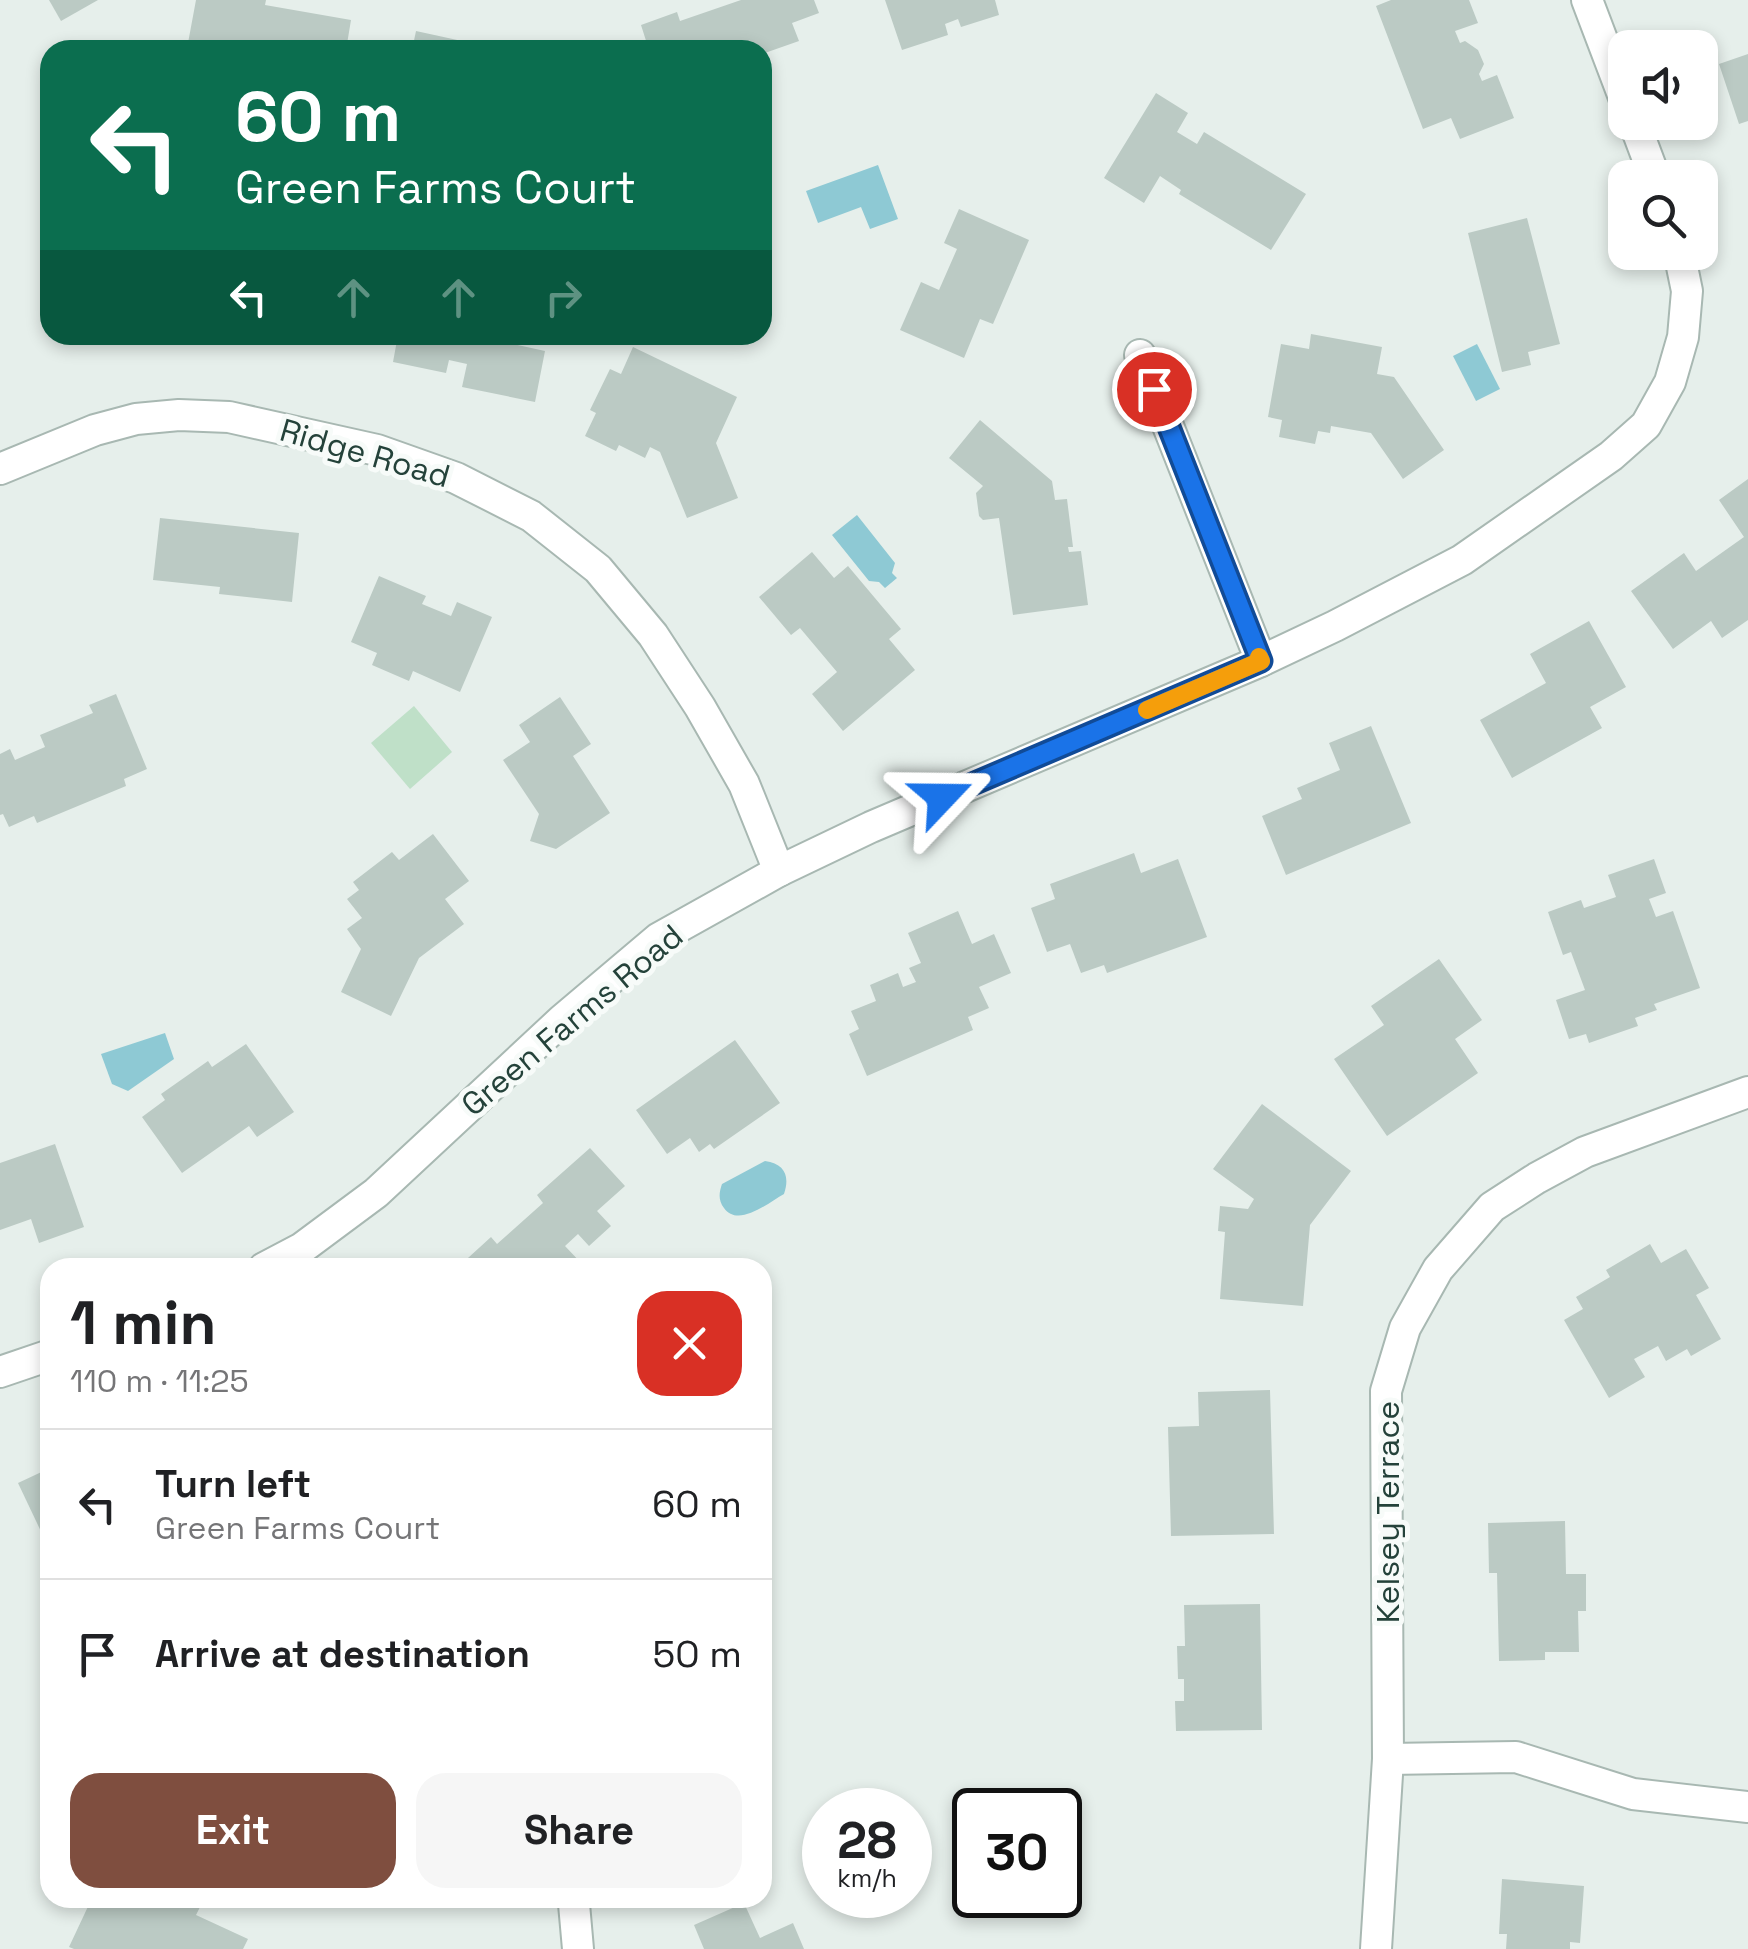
<!DOCTYPE html>
<meta charset="utf-8">
<style>
body{margin:0;font-family:"Space Grotesk",sans-serif;background:#f6f6f6;color:#202124;height:100vh;display:flex;flex-direction:column;font-size:38px;white-space:nowrap}
*{box-sizing:border-box;margin:0}
p{font-size:32px;color:#757577}
.icon{flex:none;width:55px;height:55px;fill:none;stroke:currentColor;stroke-width:2;stroke-linecap:round;stroke-linejoin:round}
.map{position:relative;flex:1;overflow:hidden}
.panel{position:absolute;left:40px;top:1258px;width:732px;height:650px;display:flex;flex-direction:column;background:#fff;border-radius:30px;box-shadow:0 5px 15px #0003}
.panel>*{flex:none}
.top-card{position:absolute;left:40px;top:40px;width:732px;height:305px;border-radius:30px;box-shadow:0 5px 15px #0003;background:#0b6e4f;color:#fff;overflow:hidden}
.tools{position:absolute;left:1608px;top:30px;display:grid;gap:20px}
.tools a{display:grid;place-items:center;width:110px;height:110px;border-radius:20px;background:#fff;box-shadow:0 5px 15px #0003;font-size:50px}
.speed{position:absolute;left:802px;top:1788px;display:flex;gap:20px;font-size:50px;font-weight:700;text-align:center}
.speed>*{display:grid;place-content:center;width:130px;height:130px;border-radius:50%;background:#fff;box-shadow:0 5px 15px #0003;line-height:1}
.speed small{font-size:25px;font-weight:400}
.speed .limit{border:5px solid #111;border-radius:15px;background:#fff;color:#111}
.pin{position:absolute;display:grid;place-items:center;width:85px;height:85px;color:#fff;margin:-42px;border:5px solid #fff;border-radius:50%;box-shadow:0 2px 10px #0007}
.me{position:absolute;width:110px;margin:-55px;rotate:67deg;stroke-linejoin:round;filter:drop-shadow(0 0 8px #0008)}
.turn{display:flex;align-items:center;gap:35px;height:210px;padding:0 30px;font-size:45px}
.turn .icon{width:130px;height:130px;stroke-width:2.5}
.turn b{display:block;font-size:70px;line-height:85px}
.lanes{display:flex;align-items:center;height:95px;padding:0 30px;background:#0003;justify-content:center;gap:50px;direction:ltr}
.lanes .off{opacity:.35}
.round{display:grid;place-items:center;flex:none;width:105px;height:105px;border-radius:30px;background:#f6f6f6}
.head{display:flex;align-items:center;justify-content:space-between;height:170px;padding:0 30px}
h1{font-size:60px;font-weight:800;line-height:75px}
.action{display:flex;gap:20px;margin-top:auto;padding:20px 30px}
.action a{flex:1;height:115px;border-radius:30px;background:#7f4e3f;color:#fff;font-size:40px;font-weight:800;line-height:115px;text-align:center}
.action a+a{background:#f6f6f6;color:#202124}
ul{padding:0;list-style:none}
li{display:flex;align-items:center;gap:30px;height:150px;padding:0 30px;border-top:2px solid #e0e0e0}
li div{flex:1}
li b{display:block;font-size:38px}
li em{font-style:normal}
.map>svg:first-child{display:block}
</style>
<div class="map">
<svg width="1748" height="1949" viewBox="0 0 1748 1949">
<rect width="100%" height="100%" fill="#e6efeb"/>
<!-- green -->
<path fill="#bfe0c8" d="M414,706L452,752L410,789L371,743Z"/>
<!-- water -->
<g fill="#8ec9d4">
<path d="M878,165L898,219L870,229L861,207L818,223L806,191Z"/>
<path d="M1477,344L1500,389L1476,401L1453,356Z"/>
<path d="M857,515L895,563L892,573L897,578L885,588L879,582L869,581L832,535Z"/>
<path d="M165,1033L174,1059L128,1091L112,1084L101,1054Z"/>
<path d="M765,1161C785,1164 790,1176 784,1194C768,1203 738,1228 724,1208C718,1200 719,1193 722,1184Z"/>
</g>
<!-- building -->
<g fill="#bbcac4">
<path d="M49,0H98L61,21Z"/>
<path d="M196,0H266L265,5L351,20L346,50H229L188,43Z"/>
<path d="M741,0H814L819,13L792,23L799,41L762,54L758,45L744,50H649L641,25L677,12L680,21Z"/>
<path d="M885,0H995L999,15L961,27L958,19L945,24L948,35L902,50Z"/>
<path d="M1391,0H1469L1478,23L1455,31L1460,43L1465,41L1478,50L1484,64L1479,74L1482,81L1497,75L1514,118L1460,139L1451,118L1423,129L1376,6Z"/>
<path d="M416,31L494,48L493,50H412Z"/>
<path d="M520,40L558,49V50H518Z"/>
<path d="M1748,54V121L1739,124L1719,64Z"/>
<path d="M1156,93L1188,113L1177,132L1197,144L1204,132L1306,194L1271,250L1179,194L1181,190L1160,176L1144,203L1104,178Z"/>
<path d="M959,209L1029,240L993,324L980,319L964,358L900,330L921,282L939,290L957,249L944,243Z"/>
<path d="M1527,218L1560,344L1528,352L1531,365L1502,372L1468,233Z"/>
<path d="M1311,334L1382,347L1377,374L1394,377L1444,450L1403,479L1371,433L1331,426L1330,433L1318,431L1315,444L1279,437L1282,420L1268,417L1281,344L1309,349Z"/>
<path d="M398,335H516L513,344L545,351L535,402L462,387L467,364L449,360L446,373L393,362Z"/>
<path d="M633,347L737,397L716,443L738,498L687,518L660,452L650,447L645,458L619,445L616,451L585,436L596,413L590,410L610,369L621,374Z"/>
<path d="M980,420L1052,481L1055,500L1067,499L1073,547H1068L1069,552L1081,551L1088,605L1013,615L999,518L983,520L979,516L976,493L983,486L949,458Z"/>
<path d="M1748,479V620L1722,638L1711,621L1673,649L1631,591L1684,553L1696,571L1744,537L1719,500Z"/>
<path d="M160,518L299,533L292,602L219,594L220,587L153,580Z"/>
<path d="M812,552L834,578L848,566L901,629L889,639L915,670L843,731L812,694L837,672L800,628L791,635L759,597Z"/>
<path d="M379,576L426,596L422,604L451,616L457,602L492,617L460,692L413,671L409,681L372,665L377,653L351,642Z"/>
<path d="M1589,621L1626,687L1590,707L1602,728L1512,778L1480,720L1546,683L1530,654Z"/>
<path d="M116,694L147,769L124,779L126,786L37,823L34,816L9,827L3,814L0,815V754L10,749L15,760L45,747L40,735L93,713L89,705Z"/>
<path d="M560,697L591,744L573,756L610,813L556,849L530,841L539,814L503,760L530,742L519,725Z"/>
<path d="M1371,726L1411,823L1286,875L1262,816L1302,799L1297,788L1340,770L1329,743Z"/>
<path d="M433,834L469,881L445,899L464,924L419,958L391,1016L341,992L361,949L347,929L362,918L347,899L359,890L353,882L392,852L399,860Z"/>
<path d="M1134,853L1141,873L1178,859L1207,937L1107,973L1104,965L1081,973L1070,944L1047,952L1031,908L1055,899L1050,884Z"/>
<path d="M1654,859L1666,893L1649,899L1656,917L1673,911L1700,988L1654,1004L1657,1010L1635,1018L1638,1026L1589,1043L1586,1034L1569,1039L1556,1000L1585,990L1571,952L1563,955L1548,912L1581,900L1584,908L1616,897L1608,875Z"/>
<path d="M958,911L972,944L994,934L1011,973L979,987L989,1008L968,1017L973,1030L867,1076L849,1034L859,1029L851,1011L876,1001L870,985L898,973L903,987L916,982L909,968L921,963L908,933Z"/>
<path d="M1439,959L1482,1020L1455,1039L1478,1073L1387,1136L1334,1059L1384,1025L1371,1006Z"/>
<path d="M735,1040L780,1103L714,1149L710,1144L699,1152L690,1138L667,1154L636,1110Z"/>
<path d="M246,1044L294,1112L257,1137L249,1126L182,1173L142,1117L165,1100L161,1094L208,1061L212,1067Z"/>
<path d="M1262,1104L1351,1171L1310,1225L1303,1306L1220,1299L1225,1232L1218,1231L1220,1206L1248,1209L1254,1199L1213,1169Z"/>
<path d="M55,1144L84,1227L39,1243L31,1219L0,1230V1163Z"/>
<path d="M590,1148L625,1186L597,1211L611,1226L589,1246L578,1234L565,1246L583,1265L580,1268H457L491,1237L497,1244L543,1203L537,1195Z"/>
<path d="M1650,1244L1661,1263L1686,1249L1709,1288L1696,1295L1721,1339L1691,1356L1687,1349L1666,1361L1658,1346L1634,1359L1645,1377L1609,1398L1564,1320L1583,1309L1576,1297L1610,1277L1606,1270Z"/>
<path d="M1270,1390L1274,1534L1171,1536L1168,1427L1199,1426L1198,1392Z"/>
<path d="M50,1468V1540L46,1542L18,1483Z"/>
<path d="M1565,1521L1566,1574H1586V1611H1578L1579,1652H1545V1660L1499,1661L1497,1573H1489L1488,1523Z"/>
<path d="M1260,1604L1262,1730L1176,1731L1175,1701H1184V1679H1178L1177,1646H1185L1184,1605Z"/>
<path d="M1502,1879L1584,1886L1580,1943L1570,1942V1949H1506L1507,1934H1499Z"/>
<path d="M92,1898L101,1899L102,1898H185L201,1905L196,1915L248,1939L243,1949H74L69,1947Z"/>
<path d="M744,1903L760,1938L793,1923L804,1949H704L694,1925Z"/>
</g>
<g fill="none" stroke-linecap="round" stroke-linejoin="round">
<defs>
<g id="street">
<path d="M1587,0L1625,100"/>
<path d="M1634,122L1655,178"/>
<path d="M1140,355L1261,661"/>
<path d="M0,469L95,430L136,419L179,415L229,417L377,450L456,478L531,516L598,569L653,635L700,707L744,784L779,871"/>
<path d="M264,1268L302,1248L376,1193L562,1020L659,938L779,871L871,827L1261,661L1335,626L1462,560L1611,456L1646,425L1670,382L1683,337L1687,291L1679,252"/>
<path d="M0,1372L50,1355"/>
<path d="M1388,1759L1516,1757L1633,1794L1748,1807"/>
<path d="M576,1898L574,1904L578,1949"/>
<path d="M1376,1949L1388,1759L1386,1391L1405,1328L1438,1269L1492,1207L1537,1178L1585,1152L1748,1092"/>
</g>
</defs>
<!-- street casing -->
<use href="#street" stroke="#a8b8b2" stroke-width="34"/>
<!-- street -->
<use href="#street" stroke="#fff" stroke-width="30"/>
</g>
<g fill="none" stroke-linecap="round" stroke-linejoin="round">
<defs>
<path id="route" d="M942,797L1261,661L1154,389"/>
</defs>
<!-- route casing -->
<use href="#route" stroke="#114b97" stroke-width="25"/>
<!-- route -->
<use href="#route" stroke="#1a73e8" stroke-width="18"/>
<!-- slow -->
<path stroke="#f59e0b" stroke-width="18" d="M1147,710L1261,661L1259,657"/>
</g>
<g text-anchor="middle" stroke-width="10" stroke-linejoin="round" paint-order="stroke">
<!-- street labels -->
<g font-size="32" fill="#24423a" stroke="#f7fbf9">
<text transform="translate(365 453) rotate(16)" y="11">Ridge Road</text>
<text transform="translate(572 1020) rotate(-40)" y="11">Green Farms Road</text>
<text transform="translate(1388 1512) rotate(-90)" y="11">Kelsey Terrace</text>
</g>
</g>
</svg>
<div class="tools">
<a><svg class="icon" aria-label="sound" viewBox="0 0 24 24"><path d="M4 9h4l5-4v14l-5-4H4zM17 9q2 3 0 6"/></svg></a>
<a><svg class="icon" aria-label="search" viewBox="0 0 24 24"><circle cx="10" cy="10" r="6"/><path d="M15 15l6 6"/></svg></a>
</div>
<div class="speed"><div>28<small>km/h</small></div><div class="limit">30</div></div>
<div class="pin" style="left:1154px;top:389px;background:#d93025"><svg class="icon" aria-label="arrive" viewBox="0 0 24 24"><path d="M6 21V4h12l-3 4 3 4H6"/></svg></div>
<svg class="me" style="left:942px;top:797px" viewBox="-20 -20 40 40"><path d="M0-17L14 15 0 8-14 15z" fill="#1a73e8" stroke="#fff" stroke-width="4"/></svg>
<div class="top-card">
<div class="turn"><svg class="icon" aria-label="left" viewBox="0 0 24 24"><path d="M17 20v-9H6M10 6l-5 5 5 5"/></svg><div><b>60 m</b>Green Farms Court</div></div>
<div class="lanes"><svg class="icon" aria-label="left" viewBox="0 0 24 24"><path d="M17 20v-9H6M10 6l-5 5 5 5"/></svg><svg class="icon off" aria-label="ahead" viewBox="0 0 24 24"><path d="M12 20V5M6 11l6-6 6 6"/></svg><svg class="icon off" aria-label="ahead" viewBox="0 0 24 24"><path d="M12 20V5M6 11l6-6 6 6"/></svg><svg class="icon off" aria-label="right" viewBox="0 0 24 24"><path d="M7 20v-9h11M14 6l5 5-5 5"/></svg></div>
</div>
<section class="panel">
<div class="head"><div><h1>1 min</h1><p>110 m · 11:25</p></div><a class="round" style="background:#d93025;color:#fff"><svg class="icon" aria-label="close" viewBox="0 0 24 24"><path d="M6 6l12 12M18 6L6 18"/></svg></a></div>
<ul>
<li><svg class="icon" aria-label="left" viewBox="0 0 24 24"><path d="M17 20v-9H6M10 6l-5 5 5 5"/></svg><div><b>Turn left</b><p>Green Farms Court</p></div><em>60 m</em></li>
<li><svg class="icon" aria-label="arrive" viewBox="0 0 24 24"><path d="M6 21V4h12l-3 4 3 4H6"/></svg><div><b>Arrive at destination</b></div><em>50 m</em></li>
</ul>
<div class="action"><a>Exit</a><a>Share</a></div>
</section>
</div>
